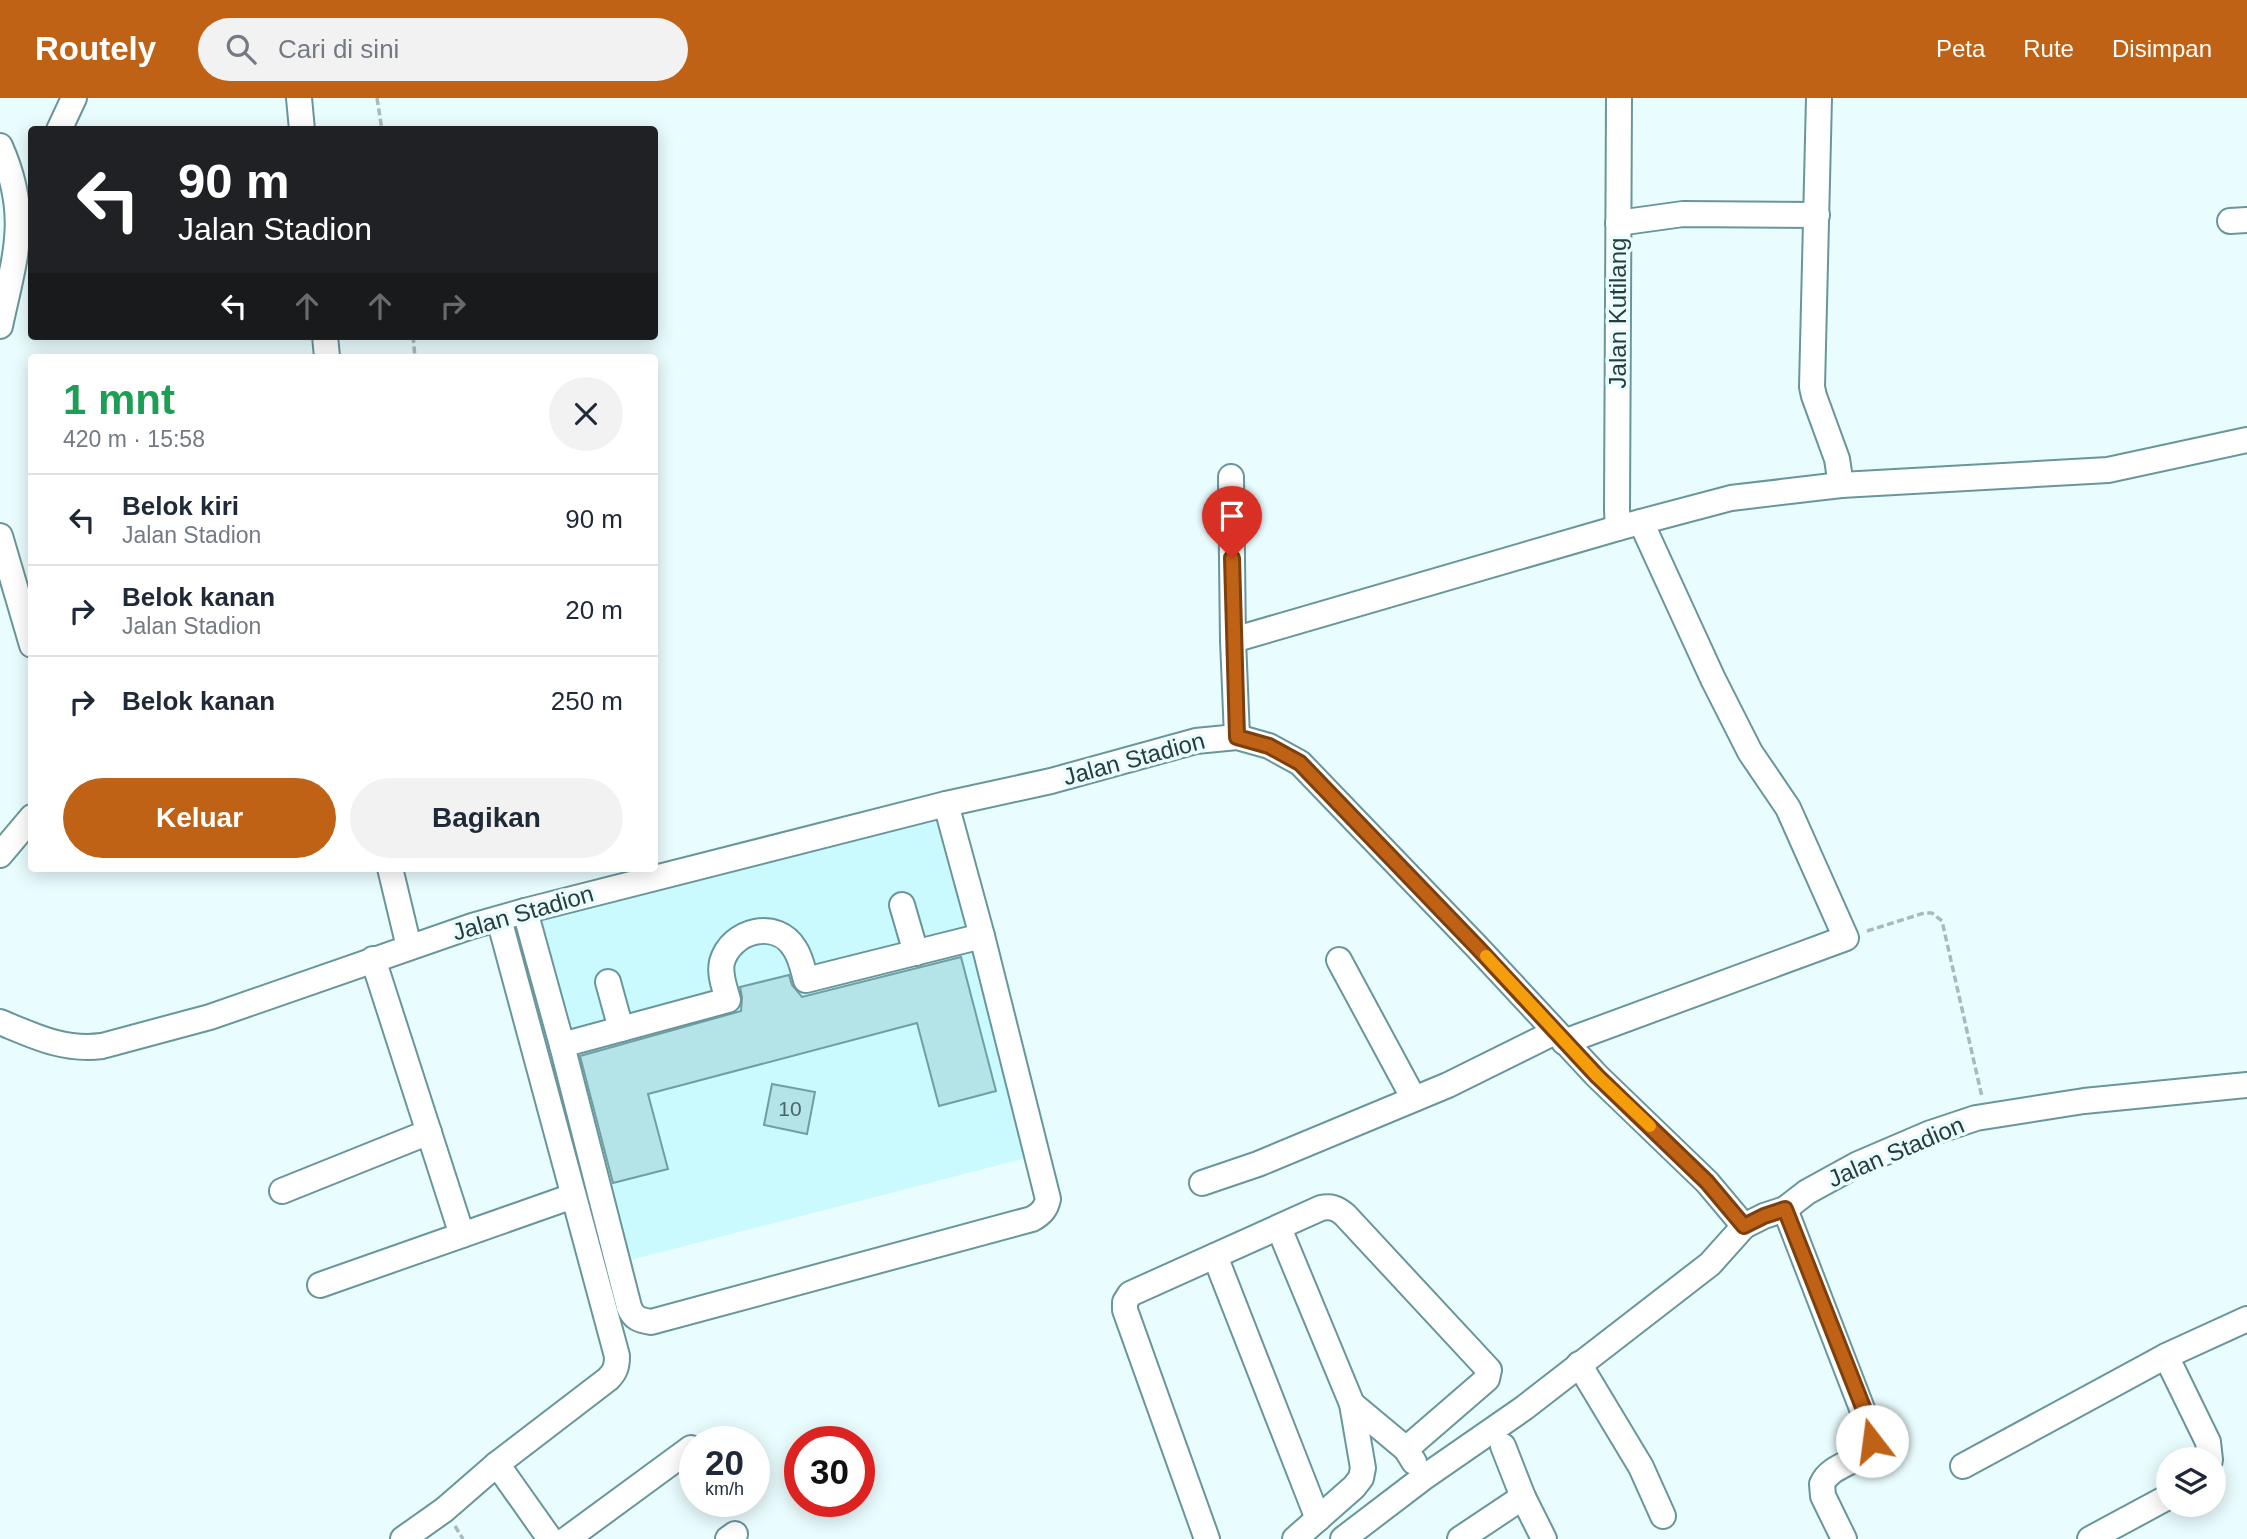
<!DOCTYPE html>
<html lang="id">
<meta charset="utf-8">
<style>
body{margin:0;font-family:Helvetica,sans-serif;background:#f2f2f3;color:#1f2937;height:100vh;display:flex;flex-direction:column;font-size:26px;white-space:nowrap}
*{box-sizing:border-box;margin:0}
p{font-size:23px;color:#747a83}
.icon{flex:none;width:38px;height:38px;fill:none;stroke:currentColor;stroke-width:2;stroke-linecap:round;stroke-linejoin:round}
.map{position:relative;flex:1;overflow:hidden}
.side{position:absolute;left:28px;top:256px;width:630px;height:518px;display:flex;flex-direction:column;background:#fff;border-radius:7px;box-shadow:0 4px 18px #0003}
.side>*{flex:none}
.guide{position:absolute;left:28px;top:28px;width:630px;height:214px;border-radius:7px;box-shadow:0 4px 18px #0003;background:#202124;color:#fff;overflow:hidden}
.fabs{position:absolute;left:2156px;top:1349px;display:grid;gap:14px}
.fabs a{display:grid;place-items:center;width:70px;height:70px;border-radius:50%;background:#fff;box-shadow:0 4px 18px #0003;font-size:35px}
.speed{position:absolute;left:679px;top:1328px;display:flex;gap:14px;font-size:35px;font-weight:700;text-align:center}
.speed>*{display:grid;place-content:center;width:91px;height:91px;border-radius:50%;background:#fff;box-shadow:0 4px 18px #0003;line-height:1}
.speed small{font-size:18px;font-weight:400}
.speed .limit{border:10px solid #d22;background:#fff;color:#111}
.pin{position:absolute;display:grid;place-items:center;width:60px;height:60px;color:#fff;margin:-72px -30px;border-radius:50% 50% 50% 0;rotate:-45deg;box-shadow:0 0 7px #0007}
.pin .icon{rotate:45deg}
.me{position:absolute;width:77px;margin:-38px;rotate:345deg;stroke-linejoin:round;filter:drop-shadow(0 0 5px #0008)}
.turn{display:flex;align-items:center;gap:24px;height:147px;padding:0 35px;font-size:32px}
.turn .icon{width:91px;height:91px;stroke-width:2.5}
.turn b{display:block;font-size:49px;line-height:60px}
.lanes{display:flex;align-items:center;height:66px;padding:0 35px;background:#0003;justify-content:center;gap:35px;direction:ltr}
.lanes .off{opacity:.35}
.round{display:grid;place-items:center;flex:none;width:74px;height:74px;border-radius:37px;background:#f2f2f3}
.head{display:flex;align-items:center;justify-content:space-between;height:119px;padding:0 35px}
h1{font-size:42px;font-weight:700;line-height:52px;color:#1e9e55}
.action{display:flex;gap:14px;margin-top:auto;padding:14px 35px}
.action a{flex:1;height:80px;border-radius:42px;background:#bf6215;color:#fff;font-size:28px;font-weight:700;line-height:80px;text-align:center}
.action a+a{background:#f2f2f3;color:#1f2937}
ul{padding:0;list-style:none}
li{display:flex;align-items:center;gap:21px;height:91px;padding:0 35px;border-top:2px solid #e0e1e3}
li div{flex:1}
li b{display:block;font-size:26px}
li em{font-style:normal}
header{display:flex;align-items:center;gap:42px;box-sizing:border-box;height:98px;padding:0 35px;background:#bf6215;color:#fff}
header strong{font-size:33px}
nav{display:flex;gap:38px;margin-inline-start:auto;font-size:24px}
.search{width:490px;height:63px;background:#f2f2f3;display:flex;align-items:center;gap:18px;box-sizing:border-box;padding:0 24px;border-radius:38px;color:#747a83;font-size:26px}
.map>svg:first-child{display:block}
</style>
<header>
<strong>Routely</strong>
<div class="search"><svg class="icon" aria-label="search" viewBox="0 0 24 24"><circle cx="10" cy="10" r="6"/><path d="M15 15l6 6"/></svg>Cari di sini</div>
<nav><a>Peta</a><a>Rute</a><a>Disimpan</a></nav>
</header>
<div class="map">
<svg width="2247" height="1441" viewBox="0 0 2247 1441">
<rect width="100%" height="100%" fill="#e9fcfe"/>
<!-- built -->
<path fill="#cbfafe" d="M941,714L1030,1059L623,1164L533,819Z"/>
<!-- building -->
<g fill="#b4e4e8" stroke="#709ea2" stroke-width="2">
<path d="M961,859L996,993L939,1008L917,925L648,996L668,1071L613,1085L580,958L741,913L742,899L740,889L789,877L792,887L802,899Z"/>
<path d="M772,986L815,994L807,1036L764,1027Z"/>
</g>
<g fill="none" stroke-linecap="round" stroke-linejoin="round">
<defs>
<g id="minor">
<path d="M299,0L302,32"/>
<path d="M1819,0L1812,289L1814,298L1837,361L1841,387"/>
<path d="M59,32L74,0"/>
<path d="M0,48C31,118 15,158 0,228"/>
<path d="M2230,123L2247,122"/>
<path d="M1618,125L1683,116L1817,117"/>
<path d="M325,238L327,259"/>
<path d="M1231,379L1233,542L1237,639"/>
<path d="M1618,430L1617,412L1619,0"/>
<path d="M0,438L32,547"/>
<path d="M1233,542L1618,430L1731,400L1841,387L2108,372L2247,342"/>
<path d="M0,757L32,719"/>
<path d="M390,770L409,849"/>
<path d="M902,807L916,855"/>
<path d="M525,813L562,947L728,902C725,890 719,877 722,864C731,832 777,820 795,851C801,860 803,872 806,882L982,838L946,706"/>
<path d="M373,861L462,1137"/>
<path d="M1339,862L1414,1001"/>
<path d="M608,884L621,931"/>
<path d="M0,924C34,938 64,953 102,948L210,919L472,828L525,813L946,706L1051,683L1196,643L1237,639L1269,648L1300,665L1477,849L1597,978L1707,1084L1744,1128L1764,1118L1785,1111L1807,1094L1858,1066L1928,1036L1976,1020L2084,1003L2247,987"/>
<path d="M1564,944L1846,840L1788,710L1750,654L1713,581L1641,424"/>
<path d="M562,947L629,1209C633,1220 639,1222 651,1224L1032,1121C1041,1116 1046,1111 1048,1101L982,838"/>
<path d="M1202,1085L1258,1066L1448,987L1555,934"/>
<path d="M282,1093L429,1034"/>
<path d="M1785,1111L1871,1334C1873,1367 1833,1361 1822,1386L1823,1398L1844,1441"/>
<path d="M1279,1130L1352,1306L1406,1351L1414,1364"/>
<path d="M1215,1158L1318,1421"/>
<path d="M320,1187L573,1098"/>
<path d="M1579,1266L1641,1369L1663,1418"/>
<path d="M1503,1348L1523,1399"/>
<path d="M2210,1362L2208,1344L2166,1258L2247,1221"/>
<path d="M497,1366L550,1441"/>
<path d="M1963,1368L2166,1258"/>
<path d="M403,1441L444,1412L497,1366L608,1281C615,1274 617,1269 617,1258L499,821"/>
<path d="M567,1441L691,1350"/>
<path d="M728,1441L735,1436"/>
<path d="M1207,1441L1125,1212V1204L1130,1196L1321,1110C1331,1108 1337,1110 1345,1117L1489,1272L1487,1281L1406,1351"/>
<path d="M1295,1441L1354,1389L1361,1380L1363,1370L1352,1306"/>
<path d="M1343,1441L1423,1380L1524,1310L1710,1166L1744,1128"/>
<path d="M1460,1441L1523,1399L1544,1441"/>
<path d="M2090,1441L2168,1399"/>
</g>
</defs>
<!-- minor casing -->
<use href="#minor" stroke="#69969a" stroke-width="28"/>
<!-- path -->
<g stroke="#a7babc" stroke-width="3.5" stroke-dasharray="7 3.5" stroke-linecap="butt">
<path d="M377,0L382,32"/>
<path d="M413,238L415,259"/>
<path d="M1867,833L1924,815H1932L1942,823L1982,999"/>
<path d="M455,1428L463,1441"/>
</g>
<!-- minor -->
<use href="#minor" stroke="#fff" stroke-width="24"/>
</g>
<g fill="none" stroke-linecap="round" stroke-linejoin="round">
<defs>
<path id="route" d="M1232,460L1237,639L1269,648L1300,665L1477,849L1597,978L1707,1084L1744,1128L1764,1118L1785,1111L1870,1327L1872,1343"/>
</defs>
<!-- route casing -->
<use href="#route" stroke="#7c400e" stroke-width="18"/>
<!-- route -->
<use href="#route" stroke="#bf6215" stroke-width="12"/>
<!-- slow -->
<path stroke="#f59e0b" stroke-width="12" d="M1486,858L1597,978L1650,1028"/>
</g>
<g text-anchor="middle" stroke-width="7" stroke-linejoin="round" paint-order="stroke">
<!-- number labels -->
<g font-size="21" fill="#4b6668">
<text x="790" y="1018">10</text>
</g>
<!-- street labels -->
<g font-size="24" fill="#283c3d" stroke="#e9fcfe">
<text transform="translate(1618 215) rotate(-90)" y="8">Jalan Kutilang</text>
<text transform="translate(1134 661) rotate(-15)" y="8">Jalan Stadion</text>
<text transform="translate(523 815) rotate(-16)" y="8">Jalan Stadion</text>
<text transform="translate(1896 1054) rotate(-23)" y="8">Jalan Stadion</text>
</g>
</g>
</svg>
<div class="fabs">
<a><svg class="icon" aria-label="layers" viewBox="0 0 24 24"><path d="M12 4l9 5-9 5-9-5zM3 14l9 5 9-5"/></svg></a>
</div>
<div class="speed"><div>20<small>km/h</small></div><div class="limit">30</div></div>
<div class="pin" style="left:1232px;top:460px;background:#d93025"><svg class="icon" aria-label="arrive" viewBox="0 0 24 24"><path d="M6 21V4h12l-3 4 3 4H6"/></svg></div>
<svg class="me" style="left:1872px;top:1343px" viewBox="-20 -20 40 40"><circle r="19" fill="#fff"/><path d="M0-13L10 11 0 6-10 11z" fill="#bf6215"/></svg>
<div class="guide">
<div class="turn"><svg class="icon" aria-label="left" viewBox="0 0 24 24"><path d="M17 20v-9H6M10 6l-5 5 5 5"/></svg><div><b>90 m</b>Jalan Stadion</div></div>
<div class="lanes"><svg class="icon" aria-label="left" viewBox="0 0 24 24"><path d="M17 20v-9H6M10 6l-5 5 5 5"/></svg><svg class="icon off" aria-label="ahead" viewBox="0 0 24 24"><path d="M12 20V5M6 11l6-6 6 6"/></svg><svg class="icon off" aria-label="ahead" viewBox="0 0 24 24"><path d="M12 20V5M6 11l6-6 6 6"/></svg><svg class="icon off" aria-label="right" viewBox="0 0 24 24"><path d="M7 20v-9h11M14 6l5 5-5 5"/></svg></div>
</div>
<section class="side">
<div class="head"><div><h1>1 mnt</h1><p>420 m · 15:58</p></div><a class="round"><svg class="icon" aria-label="close" viewBox="0 0 24 24"><path d="M6 6l12 12M18 6L6 18"/></svg></a></div>
<ul>
<li><svg class="icon" aria-label="left" viewBox="0 0 24 24"><path d="M17 20v-9H6M10 6l-5 5 5 5"/></svg><div><b>Belok kiri</b><p>Jalan Stadion</p></div><em>90 m</em></li>
<li><svg class="icon" aria-label="right" viewBox="0 0 24 24"><path d="M7 20v-9h11M14 6l5 5-5 5"/></svg><div><b>Belok kanan</b><p>Jalan Stadion</p></div><em>20 m</em></li>
<li><svg class="icon" aria-label="right" viewBox="0 0 24 24"><path d="M7 20v-9h11M14 6l5 5-5 5"/></svg><div><b>Belok kanan</b></div><em>250 m</em></li>
</ul>
<div class="action"><a>Keluar</a><a>Bagikan</a></div>
</section>
</div>
